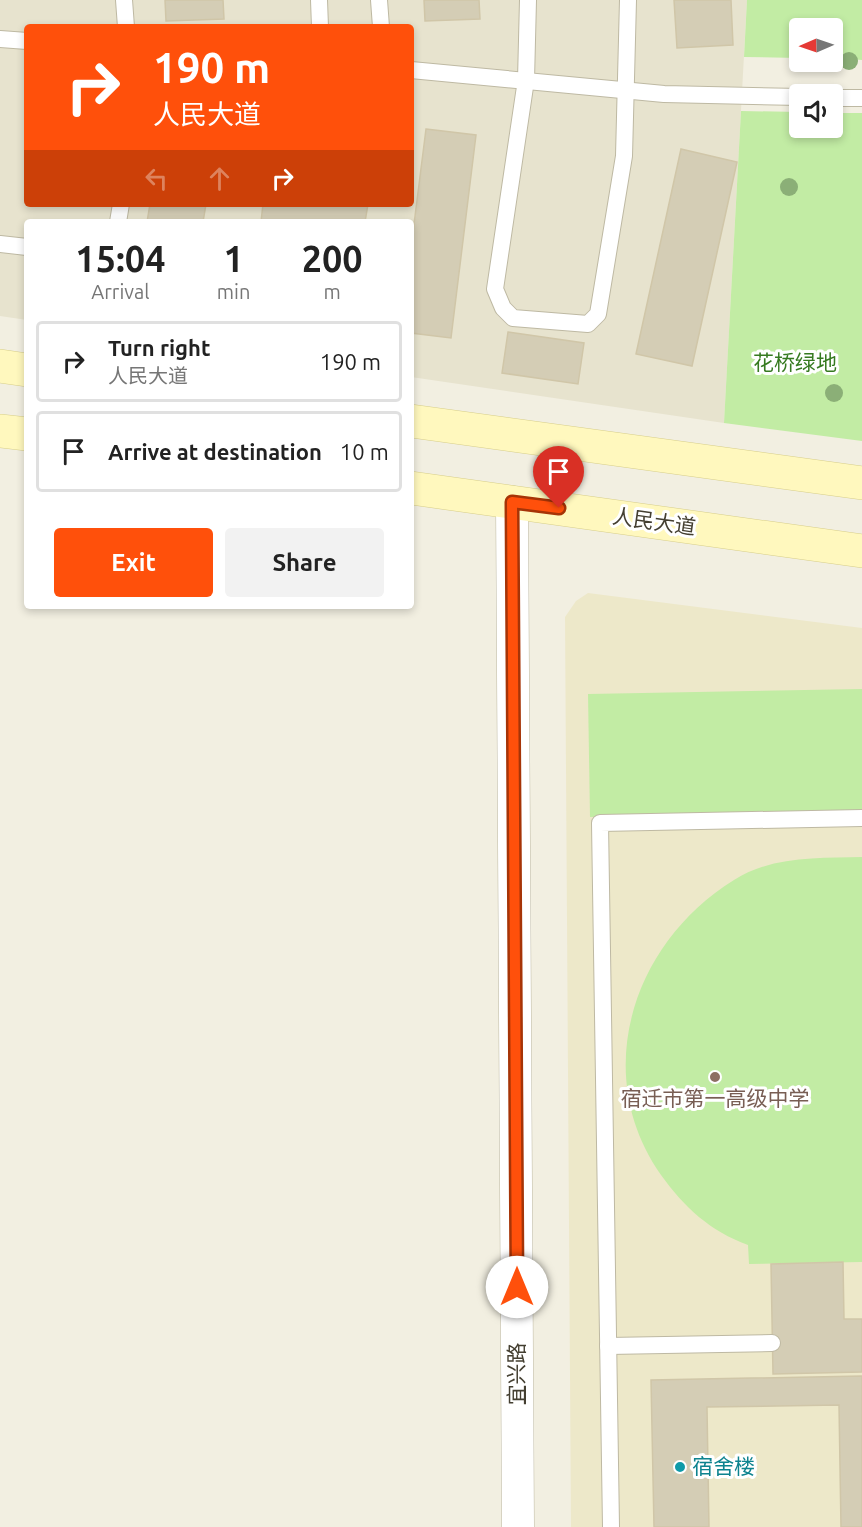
<!DOCTYPE html>
<meta charset="utf-8">
<style>
body{margin:0;font-family:Ubuntu,"Noto Sans SC",sans-serif;background:#f2f2f2;color:#222;height:100vh;display:flex;flex-direction:column;font-size:22px;white-space:nowrap}
*{box-sizing:border-box;margin:0}
p{font-size:20px;color:#767676}
.icon{flex:none;width:33px;height:33px;fill:none;stroke:currentColor;stroke-width:2;stroke-linecap:round;stroke-linejoin:round}
.map{position:relative;flex:1;overflow:hidden}
.side{position:absolute;left:24px;top:219px;width:390px;height:390px;display:flex;flex-direction:column;background:#fff;border-radius:6px;box-shadow:0 3px 9px #0003}
.side>*{flex:none}
.hud{position:absolute;left:24px;top:24px;width:390px;height:183px;border-radius:6px;box-shadow:0 3px 9px #0003;background:#ff500b;color:#fff;overflow:hidden}
.needle{width:39px;rotate:268deg}
.tools{position:absolute;left:789px;top:18px;display:grid;gap:12px}
.tools a{display:grid;place-items:center;width:54px;height:54px;border-radius:6px;background:#fff;box-shadow:0 3px 9px #0003;font-size:30px}
.pin{position:absolute;display:grid;place-items:center;width:51px;height:51px;color:#fff;margin:-62px -26px;border-radius:50% 50% 50% 0;rotate:-45deg;box-shadow:0 0 6px #0007}
.pin .icon{rotate:45deg}
.me{position:absolute;width:66px;margin:-33px;rotate:0deg;stroke-linejoin:round;filter:drop-shadow(0 0 4px #0008)}
.turn{display:flex;align-items:center;gap:21px;height:126px;padding:0 30px;font-size:27px}
.turn .icon{width:78px;height:78px;stroke-width:2.5}
.turn b{display:block;font-size:42px;line-height:51px}
.lanes{display:flex;align-items:center;height:57px;padding:0 30px;background:#0003;justify-content:center;gap:30px;direction:ltr}
.lanes .off{opacity:.35}
.eta{display:flex;justify-content:space-evenly;align-items:center;height:102px;text-align:center}
.eta b{font-size:36px;font-weight:700;line-height:42px}
.primary-button{display:flex;gap:12px;margin-top:auto;padding:12px 30px}
.primary-button a{flex:1;height:69px;border-radius:6px;background:#ff500b;color:#fff;font-size:24px;font-weight:700;line-height:69px;text-align:center}
.primary-button a+a{background:#f2f2f2;color:#222}
ul{padding:0;list-style:none}
li{display:flex;align-items:center;gap:18px;height:81px;margin:0 12px 9px;padding:0 18px;border:3px solid #e0e0e0;border-radius:6px}
li div{flex:1}
li b{display:block;font-size:22px}
li em{font-style:normal}
.map>svg:first-child{display:block}
</style>
<div class="map">
<svg width="862" height="1527" viewBox="0 0 862 1527">
<rect width="100%" height="100%" fill="#f2efe1"/>
<!-- residential -->
<path fill="#e7e3ce" fill-rule="evenodd" d="M0,0H747L724,423L411,377V222H27V320L0,316ZM27,27H411V204H27Z"/>
<!-- education -->
<path fill="#ede8c9" d="M588,593L862,628V1527H571L565,617L576,601Z"/>
<!-- green -->
<g fill="#c2eca4">
<path d="M747,0H862V60L833,58L832,28H800L799,58L744,57Z"/>
<path d="M741,111L799,112L800,128H832L833,113H862V441L724,423Z"/>
<path d="M862,689V811L590,817L588,694Z"/>
<path d="M862,857V1262L749,1264L748,1245C710,1231 685,1208 661,1175C590,1074 632,943 734,880C771,856 819,858 862,857Z"/>
</g>
<!-- building -->
<g fill="#d4cdb5" stroke="#d0c6a8" stroke-width="1.5">
<path d="M165,0H223L224,19L166,21Z"/>
<path d="M424,0H479L480,19L425,21Z"/>
<path d="M674,0H731L733,45L677,48Z"/>
<path d="M426,129L476,135L451,338L411,333V248Z"/>
<path d="M681,149L737,162L692,366L636,354Z"/>
<path d="M150,204H206L203,222H147Z"/>
<path d="M263,204H368L365,222H261Z"/>
<path d="M508,332L584,343L578,384L502,373Z"/>
<path d="M843,1262L844,1319H862V1372L773,1374L771,1264Z"/>
<path d="M862,1376V1527H841L839,1405L707,1407L709,1527H654L651,1380Z"/>
</g>
<g fill="none" stroke-linecap="round" stroke-linejoin="round">
<defs>
<g id="lane">
<path d="M124,0L126,27"/>
<path d="M319,0L320,27"/>
<path d="M379,0L381,27"/>
<path d="M528,0L526,80L495,289L503,308L513,318L588,324L598,314L624,156L628,0"/>
<path d="M0,39L27,41"/>
<path d="M411,70L664,94L800,97"/>
<path d="M832,98H862"/>
<path d="M118,222L121,204"/>
<path d="M0,244L27,247"/>
<path d="M608,1346L772,1343"/>
<path d="M611,1527L600,823L862,818"/>
</g>
<path id="street" d="M512,502L518,1527"/>
<g id="secondary">
<path d="M0,366L27,370"/>
<path d="M411,421L862,483"/>
<path d="M0,431L27,434"/>
<path d="M411,488L862,551"/>
</g>
</defs>
<!-- lane casing -->
<use href="#lane" stroke="#beb9a3" stroke-width="18"/>
<!-- street casing -->
<use href="#street" stroke="#beb9a3" stroke-width="33"/>
<!-- secondary casing -->
<use href="#secondary" stroke="#d7ce8b" stroke-width="34"/>
<!-- lane -->
<use href="#lane" stroke="#fff" stroke-width="16"/>
<!-- street -->
<use href="#street" stroke="#fff" stroke-width="32"/>
<!-- secondary -->
<use href="#secondary" stroke="#fff8be" stroke-width="33"/>
</g>
<!-- trees -->
<g fill="#8baf77">
<circle cx="849" cy="61" r="9"/>
<circle cx="789" cy="187" r="9"/>
<circle cx="834" cy="393" r="9"/>
</g>
<g fill="none" stroke-linecap="round" stroke-linejoin="round">
<defs>
<path id="route" d="M517,1287L512,502L559,508"/>
</defs>
<!-- route casing -->
<use href="#route" stroke="#a63407" stroke-width="15"/>
<!-- route -->
<use href="#route" stroke="#ff500b" stroke-width="10"/>
</g>
<!-- markers -->
<circle fill="#8d6e63" stroke="#fff" stroke-width="2" cx="715" cy="1077" r="6"/>
<circle fill="#0f9aa8" stroke="#fff" stroke-width="2" cx="680" cy="1467" r="6"/>
<g text-anchor="middle" stroke-width="6" stroke-linejoin="round" paint-order="stroke">
<!-- park labels -->
<g font-size="21" fill="#367a20" stroke="#fff">
<text x="795" y="370">花桥绿地</text>
</g>
<!-- street labels -->
<g font-size="21" fill="#443f31" stroke="#fff">
<text transform="translate(654 522) rotate(8)" y="7">人民大道</text>
<text transform="translate(517 1374) rotate(-90)" y="7">宜兴路</text>
</g>
<!-- education labels -->
<g font-size="21" fill="#785e54" stroke="#fff">
<text x="715" y="1106">宿迁市第一高级中学</text>
</g>
<!-- culture labels -->
<g font-size="21" fill="#0d838f" stroke="#fff" text-anchor="start">
<text x="692" y="1474">宿舍楼</text>
</g>
</g>
</svg>
<div class="tools">
<a><svg class="needle" viewBox="-14 -14 28 28"><path d="M0-13l5 13h-10z" fill="#e53935"/><path d="M0 13l5-13h-10z" fill="#767676"/></svg></a>
<a><svg class="icon" aria-label="sound" viewBox="0 0 24 24"><path d="M4 9h4l5-4v14l-5-4H4zM17 9q2 3 0 6"/></svg></a>
</div>
<div class="pin" style="left:559px;top:508px;background:#d93025"><svg class="icon" aria-label="arrive" viewBox="0 0 24 24"><path d="M6 21V4h12l-3 4 3 4H6"/></svg></div>
<svg class="me" style="left:517px;top:1287px" viewBox="-20 -20 40 40"><circle r="19" fill="#fff"/><path d="M0-13L10 11 0 6-10 11z" fill="#ff500b"/></svg>
<div class="hud">
<div class="turn"><svg class="icon" aria-label="right" viewBox="0 0 24 24"><path d="M7 20v-9h11M14 6l5 5-5 5"/></svg><div><b>190 m</b>人民大道</div></div>
<div class="lanes"><svg class="icon off" aria-label="left" viewBox="0 0 24 24"><path d="M17 20v-9H6M10 6l-5 5 5 5"/></svg><svg class="icon off" aria-label="ahead" viewBox="0 0 24 24"><path d="M12 20V5M6 11l6-6 6 6"/></svg><svg class="icon" aria-label="right" viewBox="0 0 24 24"><path d="M7 20v-9h11M14 6l5 5-5 5"/></svg></div>
</div>
<section class="side">
<div class="eta">
<div><b>15:04</b><p>Arrival</p></div>
<div><b>1</b><p>min</p></div>
<div><b>200</b><p>m</p></div>
</div>
<ul>
<li><svg class="icon" aria-label="right" viewBox="0 0 24 24"><path d="M7 20v-9h11M14 6l5 5-5 5"/></svg><div><b>Turn right</b><p>人民大道</p></div><em>190 m</em></li>
<li><svg class="icon" aria-label="arrive" viewBox="0 0 24 24"><path d="M6 21V4h12l-3 4 3 4H6"/></svg><div><b>Arrive at destination</b></div><em>10 m</em></li>
</ul>
<div class="primary-button"><a>Exit</a><a>Share</a></div>
</section>
</div>
